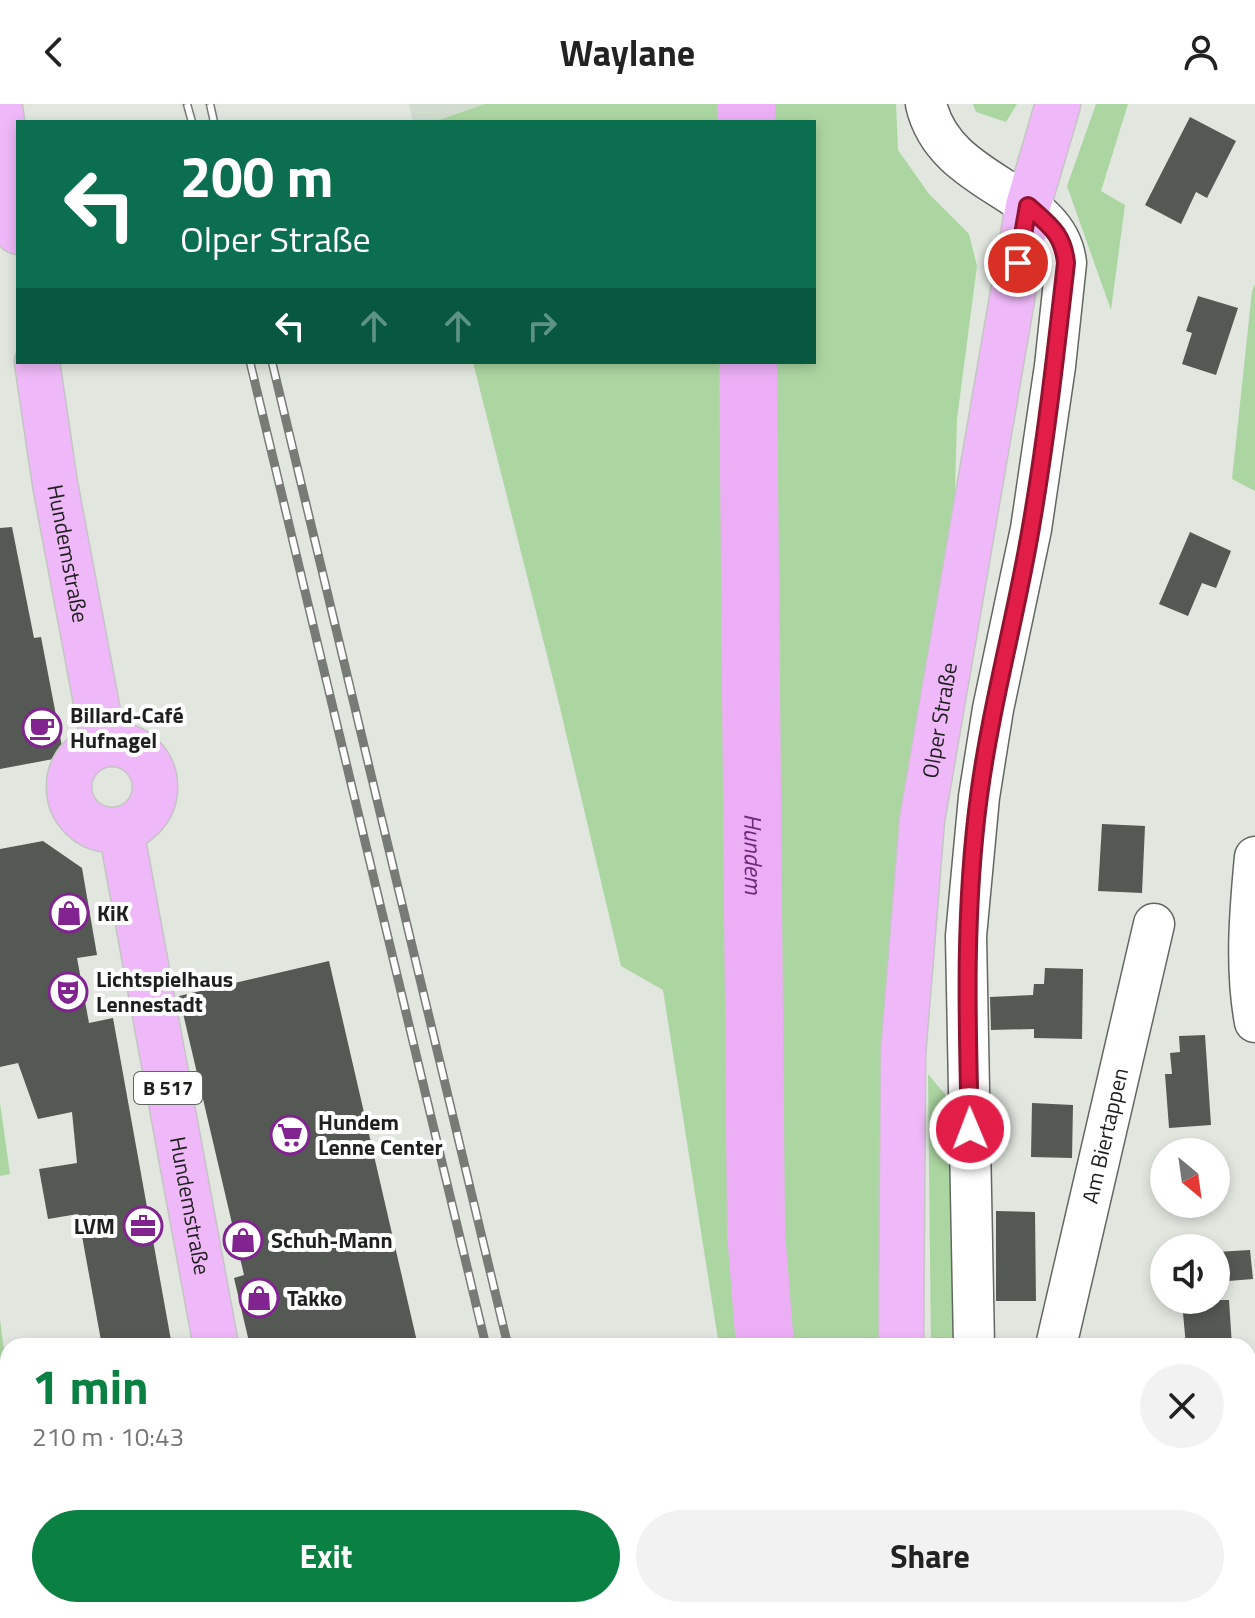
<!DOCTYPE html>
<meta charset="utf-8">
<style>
body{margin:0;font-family:"Titillium Web",sans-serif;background:#f2f2f2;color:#222;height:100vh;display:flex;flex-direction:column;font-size:30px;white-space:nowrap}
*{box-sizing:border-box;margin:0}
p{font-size:26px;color:#767676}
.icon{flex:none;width:44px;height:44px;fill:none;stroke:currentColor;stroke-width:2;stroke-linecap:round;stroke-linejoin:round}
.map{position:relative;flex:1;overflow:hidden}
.details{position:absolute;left:0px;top:1234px;width:1256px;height:280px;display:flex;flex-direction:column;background:#fff;border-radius:24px 24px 0 0;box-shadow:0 4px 12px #0003}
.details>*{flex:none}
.top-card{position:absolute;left:16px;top:16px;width:800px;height:244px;border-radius:0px;box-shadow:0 4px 12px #0003;background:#0b6e4f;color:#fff;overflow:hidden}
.needle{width:52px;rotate:151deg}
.tools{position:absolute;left:1150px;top:1034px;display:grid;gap:16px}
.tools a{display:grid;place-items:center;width:80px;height:80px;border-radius:50%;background:#fff;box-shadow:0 4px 12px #0003;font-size:40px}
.pin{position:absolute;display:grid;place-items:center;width:68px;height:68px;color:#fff;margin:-34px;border:4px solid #fff;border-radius:50%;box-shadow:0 2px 8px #0007}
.me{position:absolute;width:88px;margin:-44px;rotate:359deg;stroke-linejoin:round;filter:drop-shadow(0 0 6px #0008)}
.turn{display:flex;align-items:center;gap:28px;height:168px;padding:0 32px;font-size:36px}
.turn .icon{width:104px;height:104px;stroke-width:2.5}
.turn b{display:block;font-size:56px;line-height:68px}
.lanes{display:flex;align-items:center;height:76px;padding:0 32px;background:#0003;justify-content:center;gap:40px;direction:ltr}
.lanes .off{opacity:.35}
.round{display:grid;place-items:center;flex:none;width:84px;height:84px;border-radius:42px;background:#f2f2f2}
.summary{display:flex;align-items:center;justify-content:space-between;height:136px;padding:0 32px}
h1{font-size:48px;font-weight:700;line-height:60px;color:#0b8043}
.button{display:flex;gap:16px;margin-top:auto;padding:16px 32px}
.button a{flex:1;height:92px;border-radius:48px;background:#0b8043;color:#fff;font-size:32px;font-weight:700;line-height:92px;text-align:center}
.button a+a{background:#f2f2f2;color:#222}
header{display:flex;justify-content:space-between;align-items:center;height:104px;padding:0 32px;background:#fff;font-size:36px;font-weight:700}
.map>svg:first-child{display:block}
</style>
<header><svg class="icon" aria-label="back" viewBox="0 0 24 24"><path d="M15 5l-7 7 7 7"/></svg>Waylane<svg class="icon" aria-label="person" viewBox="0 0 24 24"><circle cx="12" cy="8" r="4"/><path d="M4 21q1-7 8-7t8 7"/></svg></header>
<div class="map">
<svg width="1255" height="1514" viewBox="0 0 1255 1514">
<rect width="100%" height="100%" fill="#e1e7df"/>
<!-- built -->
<path fill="#d1dbce" d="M409,0H485L433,18H413Z"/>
<!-- green -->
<g fill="#acd6a1">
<path d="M485,0H896L898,46L929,90L969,130L977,162L957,315L954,423L905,704L884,908L887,1242H719L663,886L621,862L556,587L473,258H814V18H433Z"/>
<path d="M973,0H1017L1006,18L976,8Z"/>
<path d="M1096,0H1128L1101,87L1125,101L1111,206L1067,82Z"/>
<path d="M1255,180V387L1232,375L1252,187Z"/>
<path d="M928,970L953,1000L960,1242H931Z"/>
<path d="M0,999L10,1070L0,1072Z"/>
<path d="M0,1215L8,1276V1438L0,1439Z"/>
<path d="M747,1506H894L895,1514H748Z"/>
<path d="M938,1506H995L997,1514H939Z"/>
</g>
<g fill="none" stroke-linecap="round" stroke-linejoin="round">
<!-- river -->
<g stroke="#ecaff5" stroke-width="58">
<path d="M746,0V18"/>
<path id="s1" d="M748,258L756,1128L765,1242"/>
<path d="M785,1506L786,1514"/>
</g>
</g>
<!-- building -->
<g fill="#545953">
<path d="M1190,13L1236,37L1207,94L1196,88L1181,120L1145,101Z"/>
<path d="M1198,192L1238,204L1216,271L1182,260L1192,229L1186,227Z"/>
<path d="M12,423L34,534L41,533L64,653L0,665V424Z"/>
<path d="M1190,428L1231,447L1216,484L1202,479L1188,512L1159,500Z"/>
<path d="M1102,720L1145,722L1142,789L1098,787Z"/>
<path d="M43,737L82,764L97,851L77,854L89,919L113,914L172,1242H102L78,1110L48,1115L39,1065L77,1059L72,1008L38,1015L18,959L0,963V745Z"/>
<path d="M329,857L418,1242H250L234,1174L244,1171L179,892Z"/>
<path d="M1045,864L1083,865L1082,935L1034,934V925L991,926L990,893L1033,891L1034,880H1044Z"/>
<path d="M1205,931L1211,1021L1169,1024L1165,970H1172L1170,949L1180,948L1179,932Z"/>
<path d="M1032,999L1073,1001L1072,1054L1031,1053Z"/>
<path d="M996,1107L1035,1108L1036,1197H996Z"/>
<path d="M1250,1146L1253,1175L1216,1178V1148Z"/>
<path d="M1192,1196H1229L1232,1242H1186L1183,1209H1193Z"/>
</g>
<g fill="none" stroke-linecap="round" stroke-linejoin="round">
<defs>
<g id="minor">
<path d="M926,0C945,84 1058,85 1066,159L1055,262L1031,425L993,605L979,693L966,832L974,1242"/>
<path d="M1255,753C1250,806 1245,865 1255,918"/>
<path id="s2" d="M1056,1242L1154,820"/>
<path d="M415,1506L418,1514"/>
<path d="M1010,1506L1011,1514"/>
</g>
<g id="major">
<path d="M0,4L18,128"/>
<path id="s3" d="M37,258L55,380L104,640"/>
<circle cx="112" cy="683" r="43"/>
<path id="s4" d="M121,726L216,1242"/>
<path id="s5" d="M901,1242L903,950L922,716L1028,102L1058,0"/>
<path d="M263,1506L264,1514"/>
<path d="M907,1506L908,1514"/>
</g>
</defs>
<!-- minor casing -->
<use href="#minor" stroke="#626761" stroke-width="43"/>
<!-- major casing -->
<use href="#major" stroke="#c4c5c4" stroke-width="47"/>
<!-- minor -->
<use href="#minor" stroke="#fff" stroke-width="40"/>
<!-- major -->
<use href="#major" stroke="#efb8f8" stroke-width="44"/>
<defs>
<g id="rail">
<path d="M187,0L192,18"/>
<path d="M210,0L214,18"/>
<path d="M250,258L486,1242"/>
<path d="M272,258L508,1242"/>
<path d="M550,1506L552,1514"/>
<path d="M572,1506L574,1514"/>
</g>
</defs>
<!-- rail casing -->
<use href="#rail" stroke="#777b76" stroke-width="9"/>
<!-- rail -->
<use href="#rail" stroke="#fff" stroke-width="6" stroke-dasharray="18" stroke-linecap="butt"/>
</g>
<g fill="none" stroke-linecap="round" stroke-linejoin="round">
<defs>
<path id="route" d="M970,1025C967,913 964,803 979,692C991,601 1016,513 1031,423C1046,336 1056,247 1066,159C1063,129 1049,121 1028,102L1018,159"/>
</defs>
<!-- route casing -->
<use href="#route" stroke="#92132f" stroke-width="20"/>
<!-- route -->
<use href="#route" stroke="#e11d48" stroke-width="14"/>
</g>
<!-- icons -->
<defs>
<symbol id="cafe-ring" viewBox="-11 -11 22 22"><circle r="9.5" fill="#fff" stroke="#812490" stroke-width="1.5"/><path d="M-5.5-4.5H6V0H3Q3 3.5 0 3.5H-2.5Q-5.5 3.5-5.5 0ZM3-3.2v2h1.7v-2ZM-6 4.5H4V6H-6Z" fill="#812490"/></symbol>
<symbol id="shop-ring" viewBox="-11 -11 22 22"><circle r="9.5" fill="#fff" stroke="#812490" stroke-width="1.5"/><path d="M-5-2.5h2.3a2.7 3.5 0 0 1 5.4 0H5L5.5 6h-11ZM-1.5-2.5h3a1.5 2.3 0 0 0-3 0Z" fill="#812490"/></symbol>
<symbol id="theatre-ring" viewBox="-11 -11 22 22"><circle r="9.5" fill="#fff" stroke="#812490" stroke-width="1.5"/><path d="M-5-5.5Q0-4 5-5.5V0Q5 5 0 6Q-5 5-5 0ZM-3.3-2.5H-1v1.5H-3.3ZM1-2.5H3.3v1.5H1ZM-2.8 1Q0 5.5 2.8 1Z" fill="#812490"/></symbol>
<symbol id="supermarket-ring" viewBox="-11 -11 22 22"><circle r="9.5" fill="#fff" stroke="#812490" stroke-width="1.5"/><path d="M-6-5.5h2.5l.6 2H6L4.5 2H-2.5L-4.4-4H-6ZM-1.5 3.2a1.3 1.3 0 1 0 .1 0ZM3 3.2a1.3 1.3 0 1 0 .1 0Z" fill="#812490"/></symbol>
<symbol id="office-ring" viewBox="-11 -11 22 22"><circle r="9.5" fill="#fff" stroke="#812490" stroke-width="1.5"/><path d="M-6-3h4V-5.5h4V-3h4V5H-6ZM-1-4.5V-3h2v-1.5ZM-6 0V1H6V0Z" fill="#812490"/></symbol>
</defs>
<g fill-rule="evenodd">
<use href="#cafe-ring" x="20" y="602" width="44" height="44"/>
<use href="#shop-ring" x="47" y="787" width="44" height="44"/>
<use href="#theatre-ring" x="46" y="866" width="44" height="44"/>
<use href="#supermarket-ring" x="268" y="1009" width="44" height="44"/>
<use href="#office-ring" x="121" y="1100" width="44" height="44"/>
<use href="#shop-ring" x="221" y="1114" width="44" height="44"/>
<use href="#shop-ring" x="237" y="1172" width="44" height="44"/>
</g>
<g text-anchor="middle" stroke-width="8" stroke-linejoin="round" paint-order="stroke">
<!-- shield labels -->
<rect fill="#fff" stroke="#626362" stroke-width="2" x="134" y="968" width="68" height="32" rx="6"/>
<g font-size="20" font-weight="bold" fill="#1e201e">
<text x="168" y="991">B 517</text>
</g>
<!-- street labels -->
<g font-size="22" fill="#1e201e" stroke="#fff">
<text dy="8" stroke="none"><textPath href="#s3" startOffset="194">Hundemstraße</textPath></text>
<text dy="8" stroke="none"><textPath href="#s5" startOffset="628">Olper Straße</textPath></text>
<text dy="8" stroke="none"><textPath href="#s2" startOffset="216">Am Biertappen</textPath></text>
<text dy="8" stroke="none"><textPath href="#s4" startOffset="382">Hundemstraße</textPath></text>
</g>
<!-- poi labels -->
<g font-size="22" font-weight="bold" fill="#1e201e" stroke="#fff" text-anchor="start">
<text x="70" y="619">Billard-Café<tspan x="70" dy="25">Hufnagel</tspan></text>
<text x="97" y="817">KiK</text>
<text x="96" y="883">Lichtspielhaus<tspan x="96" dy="25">Lennestadt</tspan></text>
<text x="318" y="1026">Hundem<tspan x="318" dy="25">Lenne Center</tspan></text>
<text x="115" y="1130" text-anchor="end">LVM</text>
<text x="271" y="1144">Schuh-Mann</text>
<text x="287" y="1202">Takko</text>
</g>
<!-- water labels -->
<g font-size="24" font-style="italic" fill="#6f287a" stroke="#fff">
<text dy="8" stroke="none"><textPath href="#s1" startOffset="492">Hundem</textPath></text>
</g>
</g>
</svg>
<div class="tools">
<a><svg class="needle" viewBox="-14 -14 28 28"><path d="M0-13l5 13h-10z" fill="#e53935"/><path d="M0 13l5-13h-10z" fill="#767676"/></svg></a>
<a><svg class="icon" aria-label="sound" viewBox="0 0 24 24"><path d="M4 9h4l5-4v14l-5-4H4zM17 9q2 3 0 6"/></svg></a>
</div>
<div class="pin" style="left:1018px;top:159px;background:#d93025"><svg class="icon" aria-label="arrive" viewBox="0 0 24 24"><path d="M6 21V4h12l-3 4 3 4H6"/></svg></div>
<svg class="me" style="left:970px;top:1025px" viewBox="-20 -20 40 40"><circle r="17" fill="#e11d48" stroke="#fff" stroke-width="3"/><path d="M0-11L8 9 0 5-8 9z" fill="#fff"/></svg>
<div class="top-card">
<div class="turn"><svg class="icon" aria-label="left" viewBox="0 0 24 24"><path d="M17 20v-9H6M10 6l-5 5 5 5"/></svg><div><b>200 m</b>Olper Straße</div></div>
<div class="lanes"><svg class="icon" aria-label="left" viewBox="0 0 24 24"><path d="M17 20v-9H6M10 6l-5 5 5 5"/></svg><svg class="icon off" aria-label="ahead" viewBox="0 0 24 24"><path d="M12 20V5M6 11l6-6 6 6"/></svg><svg class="icon off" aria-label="ahead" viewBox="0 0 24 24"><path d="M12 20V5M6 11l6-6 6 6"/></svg><svg class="icon off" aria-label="right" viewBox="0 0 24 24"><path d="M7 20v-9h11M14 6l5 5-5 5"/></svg></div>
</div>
<section class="details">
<div class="summary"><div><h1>1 min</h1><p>210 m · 10:43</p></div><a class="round"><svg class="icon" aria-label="close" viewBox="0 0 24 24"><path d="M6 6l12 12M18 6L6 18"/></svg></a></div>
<div class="button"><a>Exit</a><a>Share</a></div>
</section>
</div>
